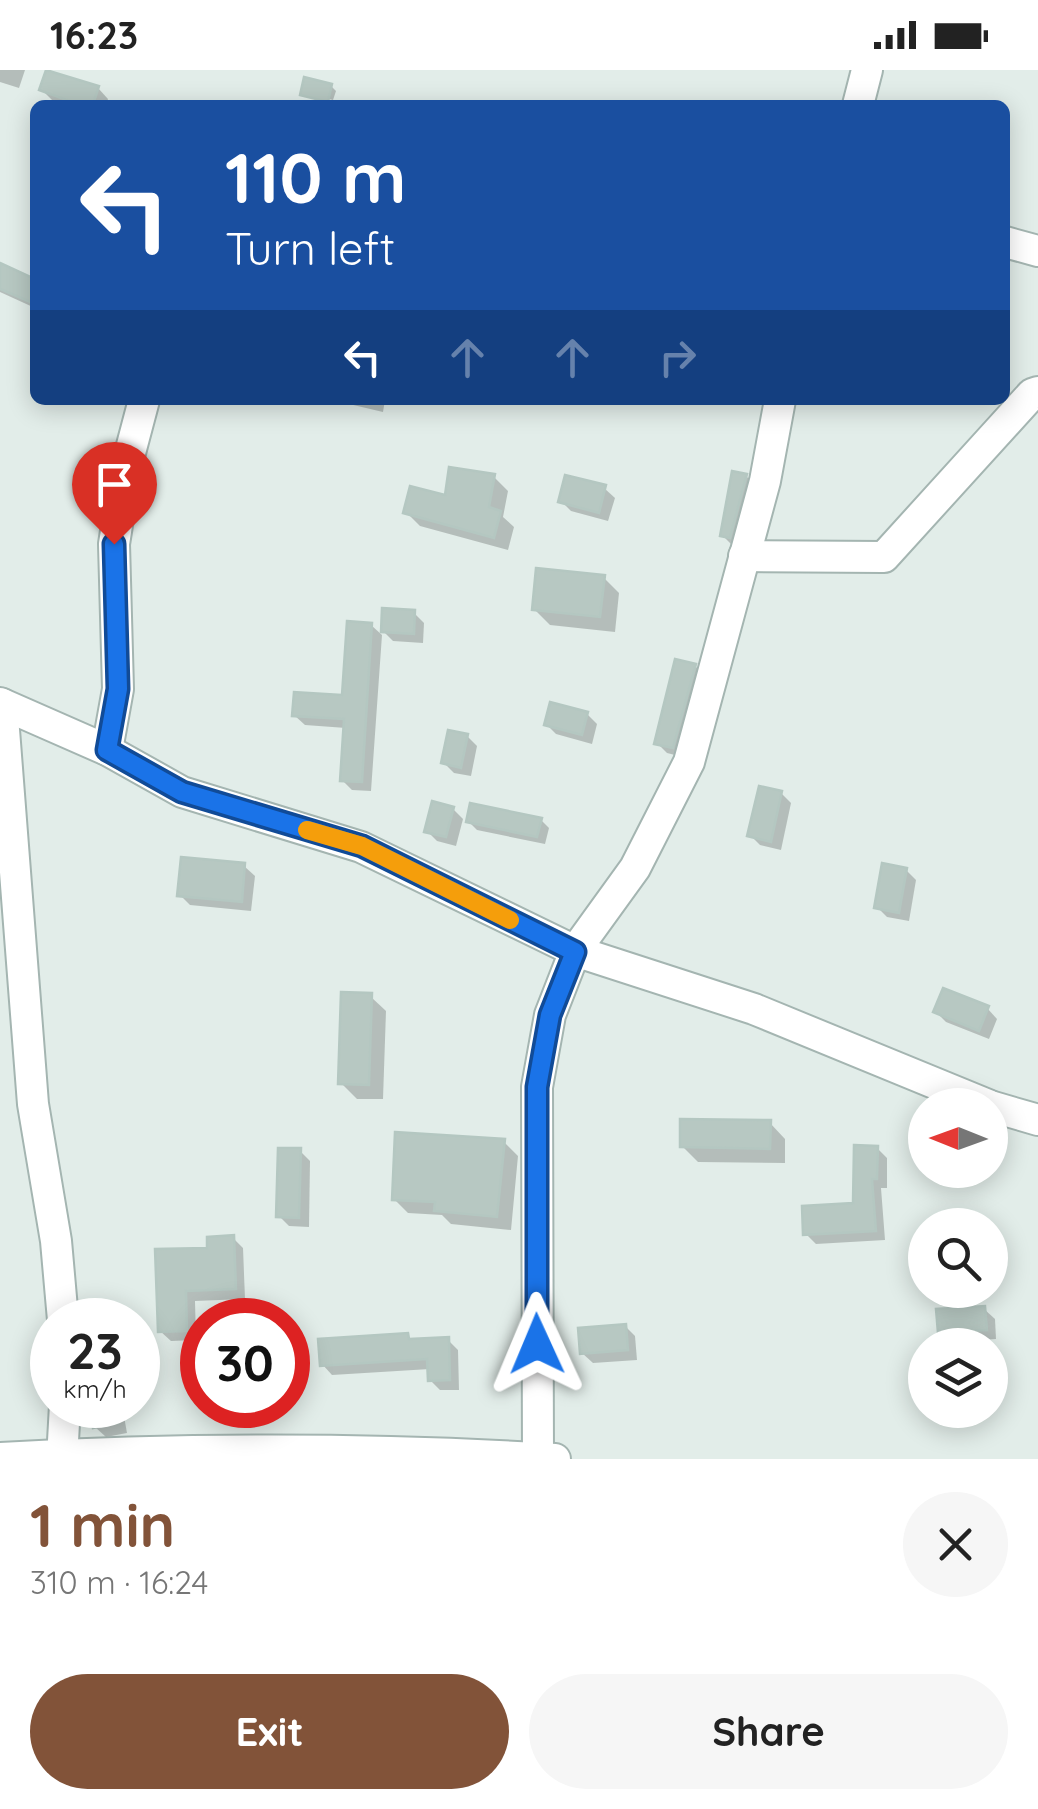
<!DOCTYPE html>
<meta charset="utf-8">
<style>
body{margin:0;font-family:Quicksand,sans-serif;background:#f6f6f6;color:#222;height:100vh;display:flex;flex-direction:column;font-size:38px;white-space:nowrap}
*{box-sizing:border-box;margin:0}
p{font-size:32px;color:#767676}
.icon{flex:none;width:55px;height:55px;fill:none;stroke:currentColor;stroke-width:2;stroke-linecap:round;stroke-linejoin:round}
.map{position:relative;height:1389px;overflow:hidden}
.panel{display:flex;flex-direction:column;background:#fff;flex:1}
.panel>*{flex:none}
.banner{position:absolute;left:30px;top:30px;width:980px;height:305px;border-radius:15px;box-shadow:0 5px 25px #0003;background:#1a4fa0;color:#fff;overflow:hidden}
.needle{width:65px;rotate:271deg}
.tools{position:absolute;left:908px;top:1018px;display:grid;gap:20px}
.tools a{display:grid;place-items:center;width:100px;height:100px;border-radius:50%;background:#fff;box-shadow:0 5px 25px #0003;font-size:50px}
.speed{position:absolute;left:30px;top:1228px;display:flex;gap:20px;font-size:50px;font-weight:700;text-align:center}
.speed>*{display:grid;place-content:center;width:130px;height:130px;border-radius:50%;background:#fff;box-shadow:0 5px 25px #0003;line-height:1}
.speed small{font-size:25px;font-weight:400}
.speed .limit{border:15px solid #d22;background:#fff;color:#111}
.pin{position:absolute;display:grid;place-items:center;width:85px;height:85px;color:#fff;margin:-102px -42px;border-radius:50% 50% 50% 0;rotate:-45deg;box-shadow:0 0 10px #0007}
.pin .icon{rotate:45deg}
.me{position:absolute;width:110px;margin:-55px;rotate:359deg;stroke-linejoin:round;filter:drop-shadow(0 0 8px #0008)}
.turn{display:flex;align-items:center;gap:35px;height:210px;padding:0 30px;font-size:45px}
.turn .icon{width:130px;height:130px;stroke-width:2.5}
.turn b{display:block;font-size:70px;line-height:85px}
.lanes{display:flex;align-items:center;height:95px;padding:0 30px;background:#0003;justify-content:center;gap:50px;direction:ltr}
.lanes .off{opacity:.35}
.round{display:grid;place-items:center;flex:none;width:105px;height:105px;border-radius:52px;background:#f6f6f6}
.headline{display:flex;align-items:center;justify-content:space-between;height:170px;padding:0 30px}
h1{font-size:60px;font-weight:700;line-height:75px;color:#825339}
.primary-button{display:flex;gap:20px;margin-top:auto;padding:20px 30px}
.primary-button a{flex:1;height:115px;border-radius:60px;background:#825339;color:#fff;font-size:40px;font-weight:700;line-height:115px;text-align:center}
.primary-button a+a{background:#f6f6f6;color:#222}
.status{display:flex;justify-content:space-between;align-items:center;height:70px;padding:0 50px;background:#fff;direction:ltr}
.status svg{height:28px;fill:currentColor}
.map>svg:first-child{display:block}
</style>
<div class="status"><b>16:23</b><svg viewBox="0 0 49 12"><path d="M0 12V9h3v3zM5 12V6h3v6zM10 12V3h3v9zM15 12V0h3v12zM26 1h20v11H26zM47 4h2v5h-2z"/></svg></div>
<div class="map">
<svg width="1038" height="1389" viewBox="0 0 1038 1389">
<rect width="100%" height="100%" fill="#e2ede9"/>
<!-- shadow -->
<g fill="#0003">
<path d="M0,0H25L19,18L0,12Z"/>
<path d="M49,0L98,18L108,29L106,35H67L52,30L42,20Z"/>
<path d="M331,16L336,21L333,30L304,23Z"/>
<path d="M0,196L35,211V238L0,222Z"/>
<path d="M332,330H385L383,342Z"/>
<path d="M746,406L756,416L733,476L722,465Z"/>
<path d="M494,407L508,421L503,447L514,457L508,480L420,456L406,442L447,428Z"/>
<path d="M604,418L615,428L608,451L571,441L561,431Z"/>
<path d="M603,507L619,523L615,562L550,555L534,539Z"/>
<path d="M414,543L424,553L423,573L393,571L383,561Z"/>
<path d="M371,555L382,565L371,721L352,720L342,710L346,658L305,655L294,645L344,628Z"/>
<path d="M695,596L705,606L683,687L667,683L657,673Z"/>
<path d="M587,644L597,654L592,674L556,664L546,654Z"/>
<path d="M467,666L477,676L471,706L454,703L444,693Z"/>
<path d="M781,723L791,733L781,780L760,775L750,765Z"/>
<path d="M453,739L463,749L456,776L437,771L427,761Z"/>
<path d="M541,750L549,758L545,774L477,760L469,752Z"/>
<path d="M244,796L255,806L251,841L190,835L180,825Z"/>
<path d="M906,800L916,810L909,851L887,847L877,837Z"/>
<path d="M370,926L386,941L383,1029H357L341,1013Z"/>
<path d="M987,938L997,949L989,969L946,952L936,942Z"/>
<path d="M770,1053L785,1069V1093L698,1092L682,1076Z"/>
<path d="M504,1072L518,1086L511,1160L451,1154L442,1145L408,1143L394,1129Z"/>
<path d="M877,1078L887,1088V1118H881L885,1170L816,1174L806,1164L855,1136Z"/>
<path d="M300,1081L310,1091L309,1157L289,1156L279,1146Z"/>
<path d="M233,1168L243,1178L245,1229L195,1231L196,1270L171,1271L160,1261L210,1180Z"/>
<path d="M984,1239L995,1249L996,1269L951,1272L940,1262Z"/>
<path d="M625,1256L635,1266L637,1290L593,1293L582,1283Z"/>
<path d="M407,1266L412,1271L448,1270L458,1280L459,1320H440L430,1310V1299L332,1305L322,1294Z"/>
<path d="M91,1335H122L127,1363L106,1367L95,1357Z"/>
</g>
<!-- building -->
<g fill="#b7c8c2" stroke="#b4c7c1" stroke-width="2.5">
<path d="M46,0L99,16L93,35H80L39,20Z"/>
<path d="M304,7L332,14L328,32L300,25Z"/>
<path d="M0,193L35,209V234L0,219Z"/>
<path d="M449,397L495,404L489,437L501,441L494,468L403,443L410,416L445,425Z"/>
<path d="M732,401L747,404L730,468L720,466Z"/>
<path d="M565,405L606,415L599,443L558,432Z"/>
<path d="M536,498L605,505L600,547L532,540Z"/>
<path d="M382,538L415,540L414,564L381,562Z"/>
<path d="M347,551L372,553L362,712L340,711L344,649L292,646L294,622L342,625Z"/>
<path d="M675,589L696,594L673,678L654,674Z"/>
<path d="M550,632L588,642L582,665L544,655Z"/>
<path d="M448,660L468,664L461,698L441,693Z"/>
<path d="M759,716L782,721L771,772L747,766Z"/>
<path d="M432,731L454,737L446,767L424,762Z"/>
<path d="M470,733L542,748L537,767L466,752Z"/>
<path d="M181,787L245,793L242,832L177,826Z"/>
<path d="M882,793L907,798L899,843L874,838Z"/>
<path d="M943,918L989,936L979,961L933,942Z"/>
<path d="M341,922L372,923L369,1015L338,1014Z"/>
<path d="M680,1049L771,1050L770,1079L680,1077Z"/>
<path d="M395,1062L505,1069L497,1147L434,1141L435,1132L392,1130Z"/>
<path d="M854,1075L878,1076L877,1109H872L876,1161L803,1165L802,1136L853,1133Z"/>
<path d="M278,1078H301L299,1148L276,1147Z"/>
<path d="M234,1165L236,1219L186,1221L187,1261L158,1262L155,1179L207,1178V1167Z"/>
<path d="M985,1236L987,1260L938,1263L936,1239Z"/>
<path d="M626,1254L628,1280L580,1284L578,1258Z"/>
<path d="M408,1263L409,1269L449,1267L450,1310L428,1311L427,1289L320,1296L318,1269Z"/>
<path d="M89,1335H115L118,1353L93,1358Z"/>
</g>
<g fill="none" stroke-linecap="round" stroke-linejoin="round">
<defs>
<g id="minor">
<path d="M858,35L867,0"/>
<path d="M1005,172L1038,181"/>
<path d="M744,486L884,487L1032,324L1038,322"/>
<path d="M0,633L107,680L182,722L361,777L575,881L754,939L988,1035"/>
<path d="M2,634L33,1034L56,1171L63,1250"/>
<path d="M107,680L118,619L114,474L126,398L144,330"/>
<path d="M990,1036L1038,1050"/>
<path d="M0,1388C184,1378 371,1378 555,1389"/>
<path d="M538,1388L537,1017L550,945L575,881L635,798L689,692L765,411L780,330"/>
<path d="M62,1389L65,1335"/>
</g>
</defs>
<!-- minor casing -->
<use href="#minor" stroke="#a4b5b1" stroke-width="34"/>
<!-- minor -->
<use href="#minor" stroke="#fff" stroke-width="30"/>
</g>
<g fill="none" stroke-linecap="round" stroke-linejoin="round">
<defs>
<path id="route" d="M114,474L118,619L107,680L182,722L362,776L575,882L550,945L537,1017V1274"/>
</defs>
<!-- route casing -->
<use href="#route" stroke="#114b97" stroke-width="25"/>
<!-- route -->
<use href="#route" stroke="#1a73e8" stroke-width="18"/>
<!-- slow -->
<path stroke="#f59e0b" stroke-width="18" d="M307,760L362,776L510,850"/>
</g>
</svg>
<div class="tools">
<a><svg class="needle" viewBox="-14 -14 28 28"><path d="M0-13l5 13h-10z" fill="#e53935"/><path d="M0 13l5-13h-10z" fill="#767676"/></svg></a>
<a><svg class="icon" aria-label="search" viewBox="0 0 24 24"><circle cx="10" cy="10" r="6"/><path d="M15 15l6 6"/></svg></a>
<a><svg class="icon" aria-label="layers" viewBox="0 0 24 24"><path d="M12 4l9 5-9 5-9-5zM3 14l9 5 9-5"/></svg></a>
</div>
<div class="speed"><div>23<small>km/h</small></div><div class="limit">30</div></div>
<div class="pin" style="left:114px;top:474px;background:#d93025"><svg class="icon" aria-label="arrive" viewBox="0 0 24 24"><path d="M6 21V4h12l-3 4 3 4H6"/></svg></div>
<svg class="me" style="left:537px;top:1274px" viewBox="-20 -20 40 40"><path d="M0-17L14 15 0 8-14 15z" fill="#1a73e8" stroke="#fff" stroke-width="4"/></svg>
<div class="banner">
<div class="turn"><svg class="icon" aria-label="left" viewBox="0 0 24 24"><path d="M17 20v-9H6M10 6l-5 5 5 5"/></svg><div><b>110 m</b>Turn left</div></div>
<div class="lanes"><svg class="icon" aria-label="left" viewBox="0 0 24 24"><path d="M17 20v-9H6M10 6l-5 5 5 5"/></svg><svg class="icon off" aria-label="ahead" viewBox="0 0 24 24"><path d="M12 20V5M6 11l6-6 6 6"/></svg><svg class="icon off" aria-label="ahead" viewBox="0 0 24 24"><path d="M12 20V5M6 11l6-6 6 6"/></svg><svg class="icon off" aria-label="right" viewBox="0 0 24 24"><path d="M7 20v-9h11M14 6l5 5-5 5"/></svg></div>
</div>
</div>
<section class="panel">
<div class="headline"><div><h1>1 min</h1><p>310 m · 16:24</p></div><a class="round"><svg class="icon" aria-label="close" viewBox="0 0 24 24"><path d="M6 6l12 12M18 6L6 18"/></svg></a></div>
<div class="primary-button"><a>Exit</a><a>Share</a></div>
</section>
